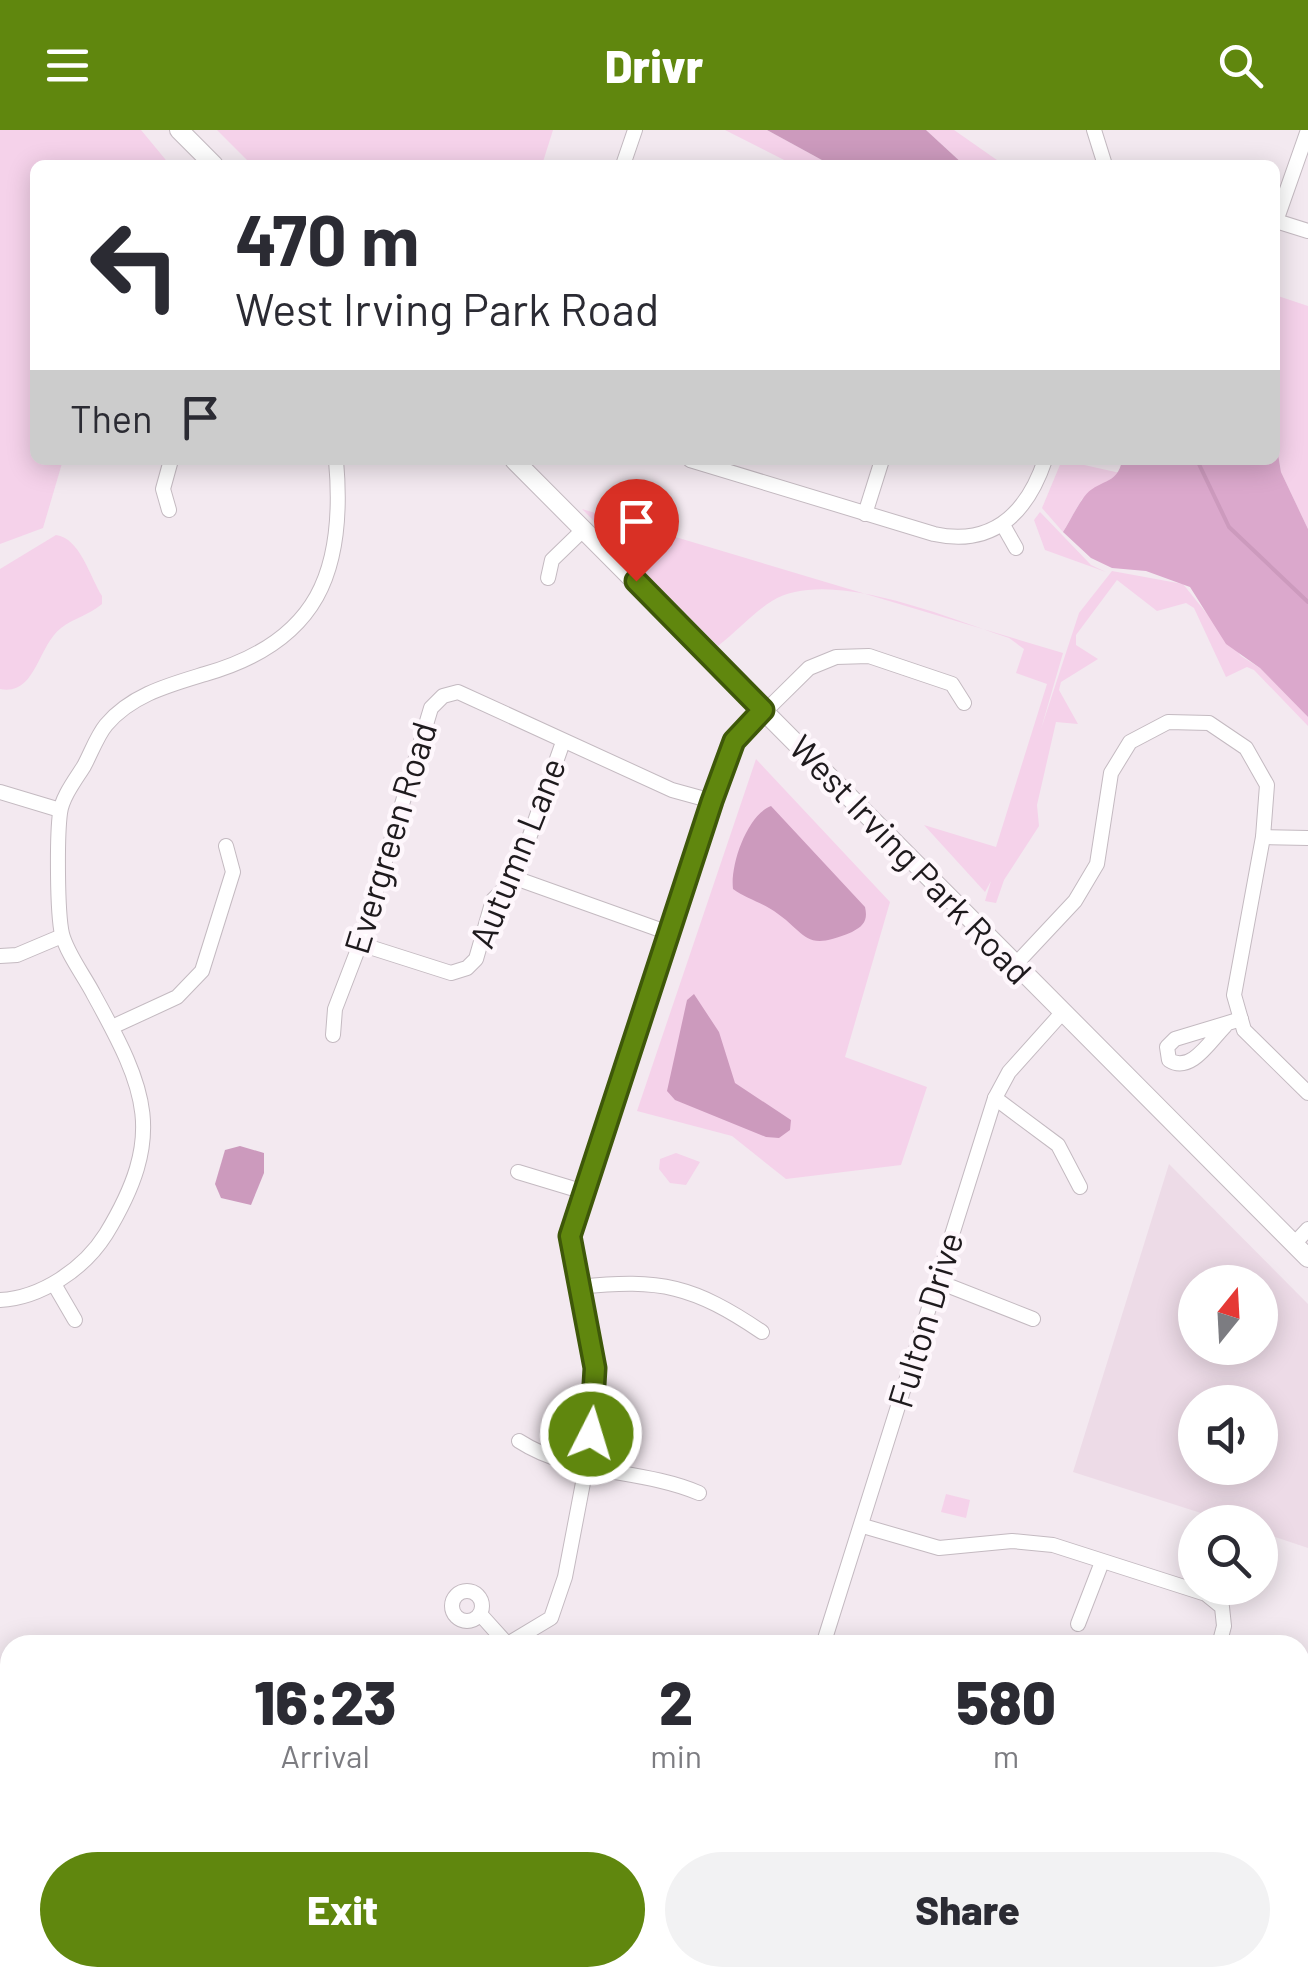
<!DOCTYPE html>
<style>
body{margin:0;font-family:Barlow,sans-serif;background:#f2f2f3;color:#2b2b33;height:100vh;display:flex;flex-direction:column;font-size:38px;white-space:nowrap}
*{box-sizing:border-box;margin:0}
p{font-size:32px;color:#7c7c81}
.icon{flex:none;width:55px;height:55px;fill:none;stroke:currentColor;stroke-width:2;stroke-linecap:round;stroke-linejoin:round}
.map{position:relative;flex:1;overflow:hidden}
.details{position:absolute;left:0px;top:1505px;width:1310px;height:352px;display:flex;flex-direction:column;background:#fff;border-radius:30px 30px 0 0;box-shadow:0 5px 25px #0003}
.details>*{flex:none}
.banner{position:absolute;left:30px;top:30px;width:1250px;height:305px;border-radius:15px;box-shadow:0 5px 25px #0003;background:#fff;color:#2b2b33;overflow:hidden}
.needle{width:65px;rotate:18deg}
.fabs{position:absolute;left:1178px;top:1135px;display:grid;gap:20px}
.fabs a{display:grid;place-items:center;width:100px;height:100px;border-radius:50%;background:#fff;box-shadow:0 5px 25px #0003;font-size:50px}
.pin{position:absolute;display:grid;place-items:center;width:85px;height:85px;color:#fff;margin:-102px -42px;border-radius:50% 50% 50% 0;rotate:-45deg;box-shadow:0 0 10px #0007}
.pin .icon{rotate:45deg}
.me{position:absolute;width:110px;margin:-55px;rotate:5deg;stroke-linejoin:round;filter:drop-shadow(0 0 8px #0008)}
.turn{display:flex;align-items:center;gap:35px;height:210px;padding:0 40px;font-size:45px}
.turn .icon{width:130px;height:130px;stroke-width:2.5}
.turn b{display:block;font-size:70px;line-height:85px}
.then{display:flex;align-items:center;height:95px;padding:0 40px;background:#0003;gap:20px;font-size:38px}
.eta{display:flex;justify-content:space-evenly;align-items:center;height:170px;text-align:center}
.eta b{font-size:60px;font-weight:800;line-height:70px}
.action{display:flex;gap:20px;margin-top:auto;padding:20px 40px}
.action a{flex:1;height:115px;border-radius:60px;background:#60870e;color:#fff;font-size:40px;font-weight:800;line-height:115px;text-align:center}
.action a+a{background:#f2f2f3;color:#2b2b33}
header{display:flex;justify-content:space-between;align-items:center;height:130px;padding:0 40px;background:#60870e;color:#fff;font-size:45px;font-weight:800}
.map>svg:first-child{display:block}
</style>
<header><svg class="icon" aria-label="menu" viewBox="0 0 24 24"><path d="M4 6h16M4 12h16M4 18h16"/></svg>Drivr<svg class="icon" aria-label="search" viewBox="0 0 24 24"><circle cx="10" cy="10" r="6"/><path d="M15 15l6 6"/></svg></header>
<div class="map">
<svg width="1308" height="1856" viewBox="0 0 1308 1856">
<rect width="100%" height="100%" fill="#f3e9f0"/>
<!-- built -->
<path fill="#eddbe7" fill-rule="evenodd" d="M1169,1034L1308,1174V1418L1260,1402V1392H1229L1073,1342ZM1195,1152H1260V1218H1195ZM1195,1272H1260V1338H1195Z"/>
<!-- green -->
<g fill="#f5d2ea">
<path d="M0,0H141L170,35H35V330H63L43,398L0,414Z"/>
<path d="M217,0H553L542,35H252Z"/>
<path d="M725,0H767L831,35H794Z"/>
<path d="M926,0H954L1004,35H964Z"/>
<path d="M1275,165L1308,176V399L1281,342L1275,306Z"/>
<path d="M1062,330L1120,343L1082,369L1063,402L1042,378Z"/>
<path d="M582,379L1063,523L1041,599L1079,483L1112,441L1183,454L1241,526L1260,538L1308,587V596L1254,540L1247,537L1226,547L1194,478L1186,473L1157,481L1117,450L1076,505V515L1098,529L1061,552L1059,560L1078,594L1056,592L1037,675L1039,696L1004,750L996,773L985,771L991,751L985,762L924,695L996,717L1047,554L1016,543L1024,519L1009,508C950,489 829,436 772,471C753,483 736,502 718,516Z"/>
<path d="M1040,382L1091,435L1106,442L1045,420L1034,390Z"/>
<path d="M56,405C80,408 90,447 102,466V474C89,485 74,488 61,498C37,517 36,566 0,559V439Z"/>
<path d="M756,629L890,772L845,927L927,957L901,1035L786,1049L732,1006L637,981Z"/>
<path d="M676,1023L700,1032L686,1055L670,1053L659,1039L660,1029Z"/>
<path d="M946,1364L970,1370L966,1388L941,1382Z"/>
</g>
<!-- forest -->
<path fill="#dba8cc" d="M1275,306L1281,342L1308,399V587L1260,538L1226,514L1190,457L1146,441L1112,438L1091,428L1063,402C1070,391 1076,378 1084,367C1097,349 1118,356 1122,330H1275Z"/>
<!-- water -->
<g fill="#cc9abd">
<path d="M767,0H926L964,35H831Z"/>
<path d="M771,676L865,777C868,790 864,796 852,802C800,824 808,801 769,778C757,771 744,767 733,759C730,735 747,685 771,676Z"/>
<path d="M694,864L719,902L735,953L791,990L790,1000L779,1008L766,1007L675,970L667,961L687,870Z"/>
<path d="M240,1016L264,1023V1043L251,1075L221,1068L215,1054L225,1020Z"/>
<path d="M359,1848H486L484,1856H358Z"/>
</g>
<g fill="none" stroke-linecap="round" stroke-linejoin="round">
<!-- stream -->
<path stroke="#cc9abd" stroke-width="4" d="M1197,330L1229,397L1308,472"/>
<defs>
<g id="minor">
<path d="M1094,0L1105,35"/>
<path d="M623,35L635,0"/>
<path d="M1276,91L1308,101"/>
<path d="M1275,94L1308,0"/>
<path d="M690,330L934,404C993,417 1027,383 1045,330"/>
<path d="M169,380L163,359L171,330"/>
<path d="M865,384L882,330"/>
<path d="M1003,395L1016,418"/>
<path d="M548,448L552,430L584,399"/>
<path d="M0,662L60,680"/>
<path d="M1263,707L1308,708"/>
<path d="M515,748L669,803"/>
<path d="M360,814L451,843L467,838L476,829L493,770L515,748L563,612"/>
<path d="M0,826L17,825L62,806"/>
<path d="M1014,836L1075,771L1097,734L1111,643L1130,612L1168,592L1209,593L1246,618L1267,655L1263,707L1234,865L1244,900L1308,963"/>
<path d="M1225,896C1210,911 1191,944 1169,930L1167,917L1175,909L1241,889"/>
<path d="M112,897L177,867L202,841L233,742L226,716"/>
<path d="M333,905L335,879L360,814L431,578L443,566L458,562L672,660L712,671"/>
<path d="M995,968L1058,1015L1080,1057"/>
<path d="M518,1042L581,1061"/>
<path d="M1294,1114L1308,1099"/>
<path d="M939,1152L1033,1189"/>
<path d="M54,1154L75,1190"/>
<path d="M580,1157C660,1148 694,1156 762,1202"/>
<path d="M0,1170C41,1168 84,1139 106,1104C166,1005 147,961 94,865C85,847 67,824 62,804C57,782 57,706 60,683C62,667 76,649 84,636C91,623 97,606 106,595C131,565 169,555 205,544C318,512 346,441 336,330"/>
<path d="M519,1311C573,1346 640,1338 699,1363"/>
<path d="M863,1396L939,1418L1012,1411L1053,1415L1206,1464L1222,1477L1224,1496L1219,1515"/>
<circle cx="467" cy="1476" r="15"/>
<path d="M480,1484L507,1514"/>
<path d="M1078,1494L1102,1432"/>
<path d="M506,1515L551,1488L565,1447L586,1337L597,1271L595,1238L570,1106L581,1061L735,611L809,538L836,527L869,526L952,554L964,573"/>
<path d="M823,1515L995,968L1009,942L1061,884"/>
<path d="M1300,1678L1308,1664"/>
<path d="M0,1706L10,1712"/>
<path d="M1033,1848L1062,1856"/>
<path d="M143,1856L146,1848"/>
<path d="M337,1856L339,1848"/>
<path d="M711,1856L714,1848"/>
<path d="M847,1856L849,1848"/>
</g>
<g id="major">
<path d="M179,0L214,35"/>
<path d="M514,330L1308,1128"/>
<path d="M1300,1801L1308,1793"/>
<path d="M1251,1856L1257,1848"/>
</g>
</defs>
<!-- minor casing -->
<use href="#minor" stroke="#c4bac1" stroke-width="16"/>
<!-- major casing -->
<use href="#major" stroke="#c4bac1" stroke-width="20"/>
<!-- minor -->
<use href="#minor" stroke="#fff" stroke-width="14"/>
<!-- major -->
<use href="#major" stroke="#fff" stroke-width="18"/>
</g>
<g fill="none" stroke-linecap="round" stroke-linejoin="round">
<defs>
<path id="route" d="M591,1304L595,1238L570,1106L712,671L734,611L763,580L636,451"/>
</defs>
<!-- route casing -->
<use href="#route" stroke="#3e5809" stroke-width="25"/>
<!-- route -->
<use href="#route" stroke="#60870e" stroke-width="18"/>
</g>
<g text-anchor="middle" stroke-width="9" stroke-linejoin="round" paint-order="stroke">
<!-- street labels -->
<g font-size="35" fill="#1e1a1d" stroke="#fef7fc">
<text transform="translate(391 708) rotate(-73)" y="12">Evergreen Road</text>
<text transform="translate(518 723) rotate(-68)" y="12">Autumn Lane</text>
<text transform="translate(910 730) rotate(46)" y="12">West Irving Park Road</text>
<text transform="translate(926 1190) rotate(-73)" y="12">Fulton Drive</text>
</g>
</g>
</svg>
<div class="fabs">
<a><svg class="needle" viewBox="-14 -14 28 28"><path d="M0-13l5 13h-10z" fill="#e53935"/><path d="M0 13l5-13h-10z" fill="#7c7c81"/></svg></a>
<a><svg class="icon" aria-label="sound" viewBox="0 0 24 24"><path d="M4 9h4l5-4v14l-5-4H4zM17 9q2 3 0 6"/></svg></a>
<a><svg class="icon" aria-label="search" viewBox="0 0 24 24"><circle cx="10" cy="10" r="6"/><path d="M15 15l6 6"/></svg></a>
</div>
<div class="pin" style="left:636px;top:451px;background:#d93025"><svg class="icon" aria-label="arrive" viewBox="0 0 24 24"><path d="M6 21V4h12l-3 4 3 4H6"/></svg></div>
<svg class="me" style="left:591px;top:1304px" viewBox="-20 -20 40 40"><circle r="17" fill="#60870e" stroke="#fff" stroke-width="3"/><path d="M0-11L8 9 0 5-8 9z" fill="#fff"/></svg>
<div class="banner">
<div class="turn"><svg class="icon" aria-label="left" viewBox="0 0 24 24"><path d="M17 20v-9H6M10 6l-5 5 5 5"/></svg><div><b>470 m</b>West Irving Park Road</div></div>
<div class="then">Then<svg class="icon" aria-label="arrive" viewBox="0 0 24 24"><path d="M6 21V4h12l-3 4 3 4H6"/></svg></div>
</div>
<section class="details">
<div class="eta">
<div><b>16:23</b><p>Arrival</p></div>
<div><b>2</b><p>min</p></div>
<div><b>580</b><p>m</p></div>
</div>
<div class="action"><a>Exit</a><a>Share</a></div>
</section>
</div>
